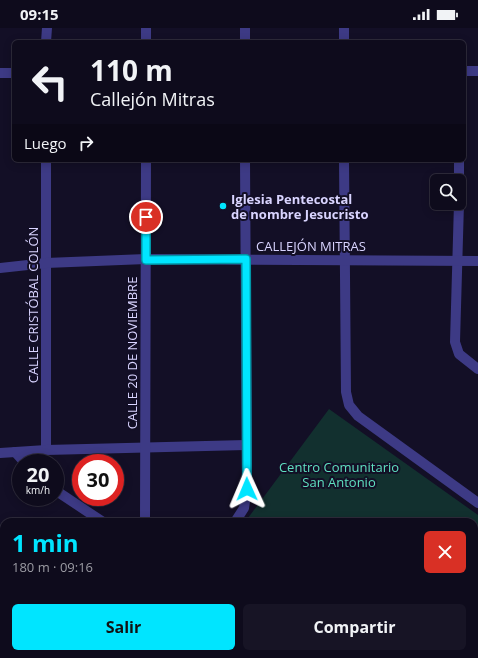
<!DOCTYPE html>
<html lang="es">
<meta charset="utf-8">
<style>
body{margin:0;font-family:"Open Sans",sans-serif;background:#171425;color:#f1f3f6;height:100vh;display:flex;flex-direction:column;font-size:15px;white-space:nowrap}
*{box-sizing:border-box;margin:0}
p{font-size:13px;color:#9b9ba3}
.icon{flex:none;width:22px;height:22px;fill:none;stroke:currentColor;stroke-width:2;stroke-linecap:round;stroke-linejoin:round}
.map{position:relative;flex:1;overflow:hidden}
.side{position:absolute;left:0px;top:490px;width:478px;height:140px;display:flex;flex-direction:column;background:#0e0b1c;border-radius:12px 12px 0 0;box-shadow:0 2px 10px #0003,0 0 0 1px #2e2b3b}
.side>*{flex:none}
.banner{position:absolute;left:12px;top:12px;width:454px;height:122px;border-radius:6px;box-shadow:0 2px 10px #0003,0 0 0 1px #2e2b3b;background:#0e0b1c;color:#f1f3f6;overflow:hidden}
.tools{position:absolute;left:430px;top:146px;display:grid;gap:8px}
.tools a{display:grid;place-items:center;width:36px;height:36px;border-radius:6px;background:#0e0b1c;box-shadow:0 2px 10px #0003,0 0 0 1px #2e2b3b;font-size:20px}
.speed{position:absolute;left:12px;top:426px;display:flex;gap:8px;font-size:20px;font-weight:700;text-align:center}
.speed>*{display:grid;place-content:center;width:52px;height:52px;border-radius:50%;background:#0e0b1c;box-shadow:0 2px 10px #0003,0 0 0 1px #2e2b3b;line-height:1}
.speed small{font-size:10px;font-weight:400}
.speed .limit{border:6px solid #d22;background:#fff;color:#111}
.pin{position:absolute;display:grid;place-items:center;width:34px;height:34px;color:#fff;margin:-17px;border:2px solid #fff;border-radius:50%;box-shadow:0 1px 4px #0007}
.me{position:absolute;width:44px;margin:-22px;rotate:359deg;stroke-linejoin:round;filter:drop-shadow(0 0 3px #0008)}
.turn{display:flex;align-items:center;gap:14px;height:84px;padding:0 12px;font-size:18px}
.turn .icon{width:52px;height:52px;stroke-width:2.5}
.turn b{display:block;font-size:28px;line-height:34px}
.then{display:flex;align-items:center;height:38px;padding:0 12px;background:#0003;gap:8px;font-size:15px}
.round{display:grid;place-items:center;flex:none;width:42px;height:42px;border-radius:6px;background:#171425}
.head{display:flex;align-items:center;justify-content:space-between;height:68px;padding:0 12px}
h1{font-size:24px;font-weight:700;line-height:30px;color:#00e5ff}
.cta{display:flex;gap:8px;margin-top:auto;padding:8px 12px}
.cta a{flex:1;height:46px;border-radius:6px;background:#00e5ff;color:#111;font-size:16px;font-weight:700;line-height:46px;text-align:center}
.cta a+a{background:#171425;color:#f1f3f6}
.status{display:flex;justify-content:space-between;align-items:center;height:28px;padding:0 20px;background:#0e0b1c;direction:ltr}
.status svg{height:11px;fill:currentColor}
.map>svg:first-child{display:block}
</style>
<div class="status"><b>09:15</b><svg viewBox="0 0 49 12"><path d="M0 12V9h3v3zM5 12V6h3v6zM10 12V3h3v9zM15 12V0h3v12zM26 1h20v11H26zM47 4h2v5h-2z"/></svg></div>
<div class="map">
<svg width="478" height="630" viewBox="0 0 478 630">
<rect width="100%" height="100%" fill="#130f26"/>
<!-- green -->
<g fill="#12302f">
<path d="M329,381L478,487V535L474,540V494H245Z"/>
<path d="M309,626H410L408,630H315Z"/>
</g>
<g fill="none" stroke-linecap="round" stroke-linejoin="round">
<!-- minor -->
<g stroke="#3d3a85" stroke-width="10">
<path d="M245,0V14"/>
<path d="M46,14L47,0"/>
<path d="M344,14V0"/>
<path d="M464,43H478"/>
<path d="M0,45H14"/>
<path d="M46,132V422"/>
<path d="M344,132L346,364L349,377L358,388L478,475"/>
<path d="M459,153V132"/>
<path d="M459,175L455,314L459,326L478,341"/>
<path d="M0,240L46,235L146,231L478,233"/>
<path d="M15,424L25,435"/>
<path d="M0,425L46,422L246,417"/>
<path d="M55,462L103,494"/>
<path d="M235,494L244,480L247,461L245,132"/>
<path d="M0,537L4,541"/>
<path d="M474,557L478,552"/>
<path d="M0,624L4,630"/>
<path d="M109,626L114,630"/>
<path d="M134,630L137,626"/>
<path d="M420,630L423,626"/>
</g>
<!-- tertiary -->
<g stroke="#3d3a85" stroke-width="10">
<path d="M146,14V0"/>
<path d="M145,494L146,132"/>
<path d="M289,626L295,630"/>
</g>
</g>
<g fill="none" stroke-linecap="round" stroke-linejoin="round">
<defs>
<path id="route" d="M146,189V232L246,231L247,461"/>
</defs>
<!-- route casing -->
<use href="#route" stroke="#0095a6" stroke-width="10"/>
<!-- route -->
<use href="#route" stroke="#00e5ff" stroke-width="7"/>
</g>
<!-- markers -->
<circle fill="#00e5ff" stroke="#130f26" stroke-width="1.5" cx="223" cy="178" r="4"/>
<g text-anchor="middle" stroke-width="4" stroke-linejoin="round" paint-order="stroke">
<!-- poi labels -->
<g font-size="13" font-weight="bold" fill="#d9d4ff" stroke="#130f26" text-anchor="start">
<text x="231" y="176">Iglesia Pentecostal<tspan x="231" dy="15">de nombre Jesucristo</tspan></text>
</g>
<!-- street labels -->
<g font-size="13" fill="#d9d4ff" stroke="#130f26">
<text x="311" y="223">CALLEJÓN MITRAS</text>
<text transform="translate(33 277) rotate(-90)" y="5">CALLE CRISTÓBAL COLÓN</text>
<text transform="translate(132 325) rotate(-90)" y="5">CALLE 20 DE NOVIEMBRE</text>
</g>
<!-- park labels -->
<g font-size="13" fill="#5fe0c0" stroke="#130f26">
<text x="339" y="444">Centro Comunitario<tspan x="339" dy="15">San Antonio</tspan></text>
</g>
</g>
</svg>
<div class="tools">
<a><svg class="icon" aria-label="search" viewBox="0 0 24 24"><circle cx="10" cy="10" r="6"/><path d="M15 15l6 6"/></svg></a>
</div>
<div class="speed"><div>20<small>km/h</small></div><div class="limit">30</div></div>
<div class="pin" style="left:146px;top:189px;background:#d93025"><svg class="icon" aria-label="arrive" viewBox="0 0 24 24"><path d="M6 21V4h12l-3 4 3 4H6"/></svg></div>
<svg class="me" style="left:247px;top:461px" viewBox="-20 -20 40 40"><path d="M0-17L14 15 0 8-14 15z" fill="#00e5ff" stroke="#fff" stroke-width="4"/></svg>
<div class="banner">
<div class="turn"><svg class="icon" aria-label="left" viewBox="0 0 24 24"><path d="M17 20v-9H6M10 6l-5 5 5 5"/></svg><div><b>110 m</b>Callejón Mitras</div></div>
<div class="then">Luego<svg class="icon" aria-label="right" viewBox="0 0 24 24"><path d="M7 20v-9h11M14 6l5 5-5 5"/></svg></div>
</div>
<section class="side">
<div class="head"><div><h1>1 min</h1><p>180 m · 09:16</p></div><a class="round" style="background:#d93025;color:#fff"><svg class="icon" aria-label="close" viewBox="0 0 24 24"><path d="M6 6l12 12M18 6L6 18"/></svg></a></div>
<div class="cta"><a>Salir</a><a>Compartir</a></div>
</section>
</div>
